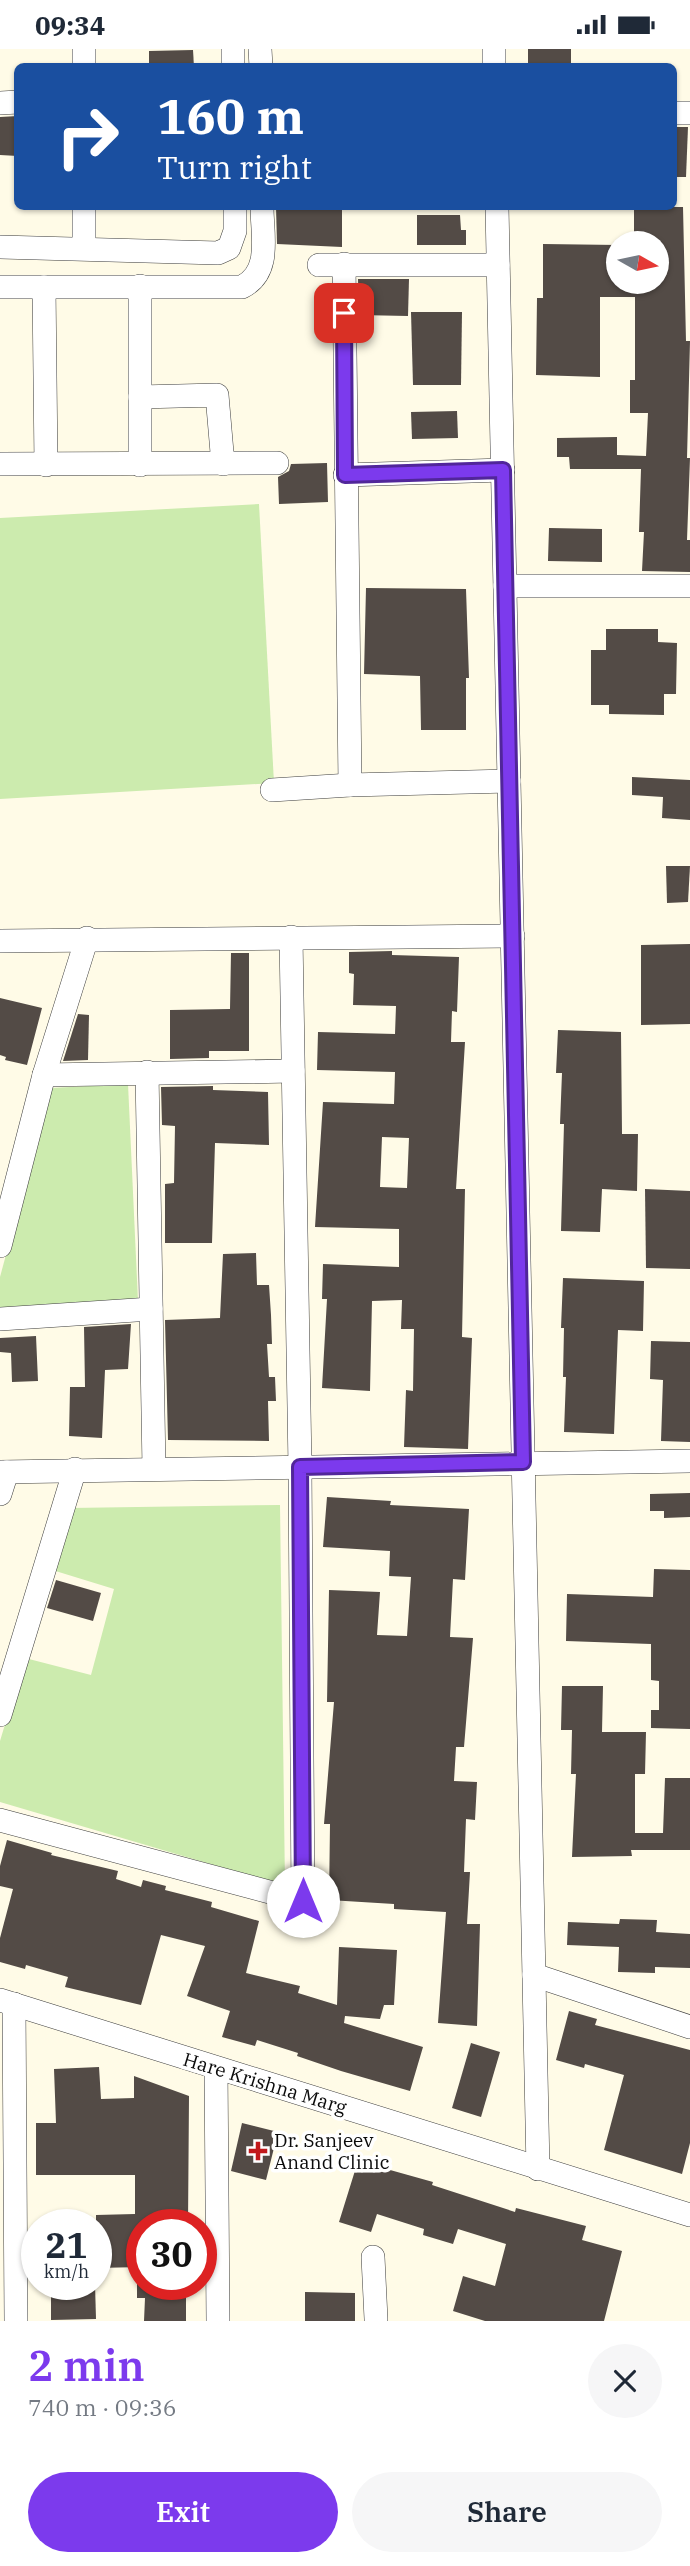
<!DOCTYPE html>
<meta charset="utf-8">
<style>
body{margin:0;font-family:"IBM Plex Serif",serif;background:#f6f6f7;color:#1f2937;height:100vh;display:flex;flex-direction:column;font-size:26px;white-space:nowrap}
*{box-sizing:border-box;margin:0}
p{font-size:23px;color:#747a83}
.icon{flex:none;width:38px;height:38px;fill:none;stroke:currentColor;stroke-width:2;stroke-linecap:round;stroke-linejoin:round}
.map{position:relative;height:2272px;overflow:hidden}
.details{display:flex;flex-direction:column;background:#fff;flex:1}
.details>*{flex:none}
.hud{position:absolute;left:14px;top:14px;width:663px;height:147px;border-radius:10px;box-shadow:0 2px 5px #0004;background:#1a4fa0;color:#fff;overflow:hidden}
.needle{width:46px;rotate:99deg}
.fabs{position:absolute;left:606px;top:182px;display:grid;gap:14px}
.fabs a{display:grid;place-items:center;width:63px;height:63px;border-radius:50%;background:#fff;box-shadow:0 2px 5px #0004;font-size:35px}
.speed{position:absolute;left:21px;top:2160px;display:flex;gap:14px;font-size:35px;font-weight:700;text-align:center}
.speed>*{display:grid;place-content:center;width:91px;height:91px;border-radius:50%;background:#fff;box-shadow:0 2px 5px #0004;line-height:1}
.speed small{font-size:18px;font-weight:400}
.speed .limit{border:10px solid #d22;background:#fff;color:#111}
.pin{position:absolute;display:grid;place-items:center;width:60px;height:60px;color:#fff;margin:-30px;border-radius:14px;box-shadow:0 4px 10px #0006}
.me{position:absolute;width:77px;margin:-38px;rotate:0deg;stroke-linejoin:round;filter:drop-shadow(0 0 5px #0008)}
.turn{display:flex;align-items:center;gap:24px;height:147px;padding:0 28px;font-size:32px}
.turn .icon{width:91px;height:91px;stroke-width:2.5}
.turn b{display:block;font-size:49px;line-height:60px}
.round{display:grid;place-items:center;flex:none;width:74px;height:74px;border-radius:37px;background:#f6f6f7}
.head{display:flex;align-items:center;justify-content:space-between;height:119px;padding:0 28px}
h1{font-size:42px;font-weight:600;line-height:52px;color:#7c3aed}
.cta{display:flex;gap:14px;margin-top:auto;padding:14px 28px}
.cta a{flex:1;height:80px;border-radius:42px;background:#7c3aed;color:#fff;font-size:28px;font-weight:600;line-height:80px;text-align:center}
.cta a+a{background:#f6f6f7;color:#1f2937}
.status{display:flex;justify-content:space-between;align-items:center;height:49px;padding:0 35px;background:#fff;direction:ltr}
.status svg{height:19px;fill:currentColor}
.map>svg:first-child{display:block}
</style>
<div class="status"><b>09:34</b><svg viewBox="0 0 49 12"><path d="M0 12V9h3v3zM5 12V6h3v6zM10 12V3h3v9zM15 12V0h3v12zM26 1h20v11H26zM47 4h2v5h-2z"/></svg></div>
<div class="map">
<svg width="690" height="2272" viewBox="0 0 690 2272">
<rect width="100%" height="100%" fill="#fffbe7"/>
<!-- green -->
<g fill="#ccebae">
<path d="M259,455L274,734L0,750V469Z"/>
<path d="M128,1035L138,1252L0,1259V1228L51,1039Z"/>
<path d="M280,1456L285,1837L0,1753V1692L25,1609L91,1626L114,1540L49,1520L70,1459Z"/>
</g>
<!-- building -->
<g fill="#534b46" fill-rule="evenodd">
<rect x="528" y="0" width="43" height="18"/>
<path d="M193,1L194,18H149V2Z"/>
<path d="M18,67V107L0,106V68Z"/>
<path d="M674,78H688L686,128H674Z"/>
<path d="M276,158H342V198L277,195Z"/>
<path d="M634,158H683L686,292H690L687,409H690L687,491H690V523L642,522L644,483H639L641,420H570L569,408H557V389L617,388V406L646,407L648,364H630V331H635V248H600V328L536,326L537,249H543V195L618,196V233H656V194H634Z"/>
<path d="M417,166H460L461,181H466V196H417Z"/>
<path d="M358,230H409L408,267L359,266Z"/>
<path d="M411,263H462L461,336H413Z"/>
<path d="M457,362L458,389L412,390L411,363Z"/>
<path d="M327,414L328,453L279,455L278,428L289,422L291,415Z"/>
<path d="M549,479L602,480V513L548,512Z"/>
<path d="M366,539L466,540L469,629H466V681H421L420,627L364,625Z"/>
<path d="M606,580H658V593L677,594L676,645H664V666L609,665V656H591V601H606Z"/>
<path d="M632,728L690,731V771L662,769L663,748L632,746Z"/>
<path d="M666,817H690L688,853L667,854Z"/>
<path d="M690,895V975L641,976V896Z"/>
<path d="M392,902V906L459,908L457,963L452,962L451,993H465L456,1140H465L462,1288L472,1289L468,1400L404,1398L406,1341L413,1342L414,1280H401L402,1251L372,1252L370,1342L322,1339L327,1250H322L323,1215L399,1218V1180L315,1178L323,1053L394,1055L395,1023L317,1021L318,983L395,985L396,957L353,956L354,925L349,924V903ZM382,1088L409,1089L407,1139L380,1138Z"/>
<path d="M231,904H249V1002H209V1009L170,1010V961L230,960Z"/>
<path d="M0,949L42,959L27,1016L5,1011L6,1008L0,1006Z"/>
<path d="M78,965L89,966L88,1011L63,1012Z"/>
<path d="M558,981L621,983L622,1085H638L637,1142L602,1140L600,1183L561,1182L564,1075H560L562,1024H556Z"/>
<path d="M213,1037V1041L268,1043L269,1096L215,1094L212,1194H165V1135L174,1134L175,1077L162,1076L161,1038Z"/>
<path d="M645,1140L690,1142V1220L646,1219Z"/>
<path d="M256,1204L257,1236H269L271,1266L272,1295H267L269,1328H275L276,1352H268L269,1392L168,1391L165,1271L220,1269L223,1205Z"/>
<path d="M563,1229L644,1232L643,1282L618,1281L614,1385L564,1383L566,1328H563L564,1279H561Z"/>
<path d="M131,1275L128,1320L105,1321L102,1389L69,1387L70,1338H85L84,1278Z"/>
<path d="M36,1287L38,1332L12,1333L11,1304L0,1303V1289Z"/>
<path d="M651,1292L690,1293V1393L661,1392L663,1331L650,1330Z"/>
<path d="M690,1444V1468L664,1469V1462H650V1445Z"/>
<path d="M327,1448L391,1452L390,1456L469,1460L465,1531L453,1530L450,1588L473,1589L464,1698H456L454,1732L477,1733L475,1771L466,1770L464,1823H470L467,1875H480L477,1977L438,1974L446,1863L394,1860V1855L329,1851L330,1775H324L334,1653H327L329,1541L380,1543L377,1586L407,1587L411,1528L389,1527L390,1502L323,1498Z"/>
<path d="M654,1520L690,1521V1680L651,1679V1661H659V1632L651,1631V1595L566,1592L567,1545L653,1548Z"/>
<path d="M56,1531L101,1544L93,1572L47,1559Z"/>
<path d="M562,1637H603L602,1683H646L645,1725H635V1784H663L665,1729H690V1801H631L632,1807L572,1808L576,1725H571L572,1681H561Z"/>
<path d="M7,1791L52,1804L51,1806L118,1822L116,1830L141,1838L143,1831L166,1837L165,1841L212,1853L211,1858L259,1872L246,1924L300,1937L298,1944L337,1956L339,1898L397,1901L394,1956H384L380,1970L345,1967L344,1974L423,1998L410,2042L341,2022L297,2007L298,2004L257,1991L255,1997L222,1988L230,1962L187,1947L205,1897L161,1886L141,1956L65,1938L68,1928L26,1916L25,1920L0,1913V1889L13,1840L0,1837V1817Z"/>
<path d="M620,1870L657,1871L656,1883L690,1885V1919L655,1918V1924L618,1923L619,1898L567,1896L568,1873L619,1875Z"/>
<path d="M569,1962L597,1970L595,1976L690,2001V2094L682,2125L604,2101L624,2026L585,2015L584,2019L556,2011Z"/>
<path d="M471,1994L500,2003L481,2068L452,2059Z"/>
<path d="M99,2018L101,2050L134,2049V2027L189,2047L188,2175H142V2218L96,2219V2166L135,2165V2126H36V2074H56L54,2020Z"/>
<path d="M242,2074L278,2083L266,2131L231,2122Z"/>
<path d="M358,2112L433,2133L432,2136L515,2163L516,2159L586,2177L582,2191L622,2202L604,2272H485L453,2262L463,2227L495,2237L506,2195L458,2180L453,2195L423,2186L424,2180L377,2165L371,2183L339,2173Z"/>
<path d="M51,2235H95L96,2270L51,2271Z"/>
<path d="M137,2235H186V2272H144L145,2249H137Z"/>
<path d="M305,2243L355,2244V2272H305Z"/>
</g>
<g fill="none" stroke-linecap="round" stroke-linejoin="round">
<defs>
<g id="minor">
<path d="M233,0V18"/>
<path d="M260,0L261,18"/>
<path d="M494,0V18"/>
<path d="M84,18V0"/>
<path d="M0,54L18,53"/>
<path d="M674,64H690"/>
<path d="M84,158V199"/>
<path d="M497,158L538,2120"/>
<path d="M0,198L218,204L229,199L235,182V158"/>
<path d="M344,215L350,736L509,732"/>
<path d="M319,216H498"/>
<path d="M140,237V416"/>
<path d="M0,238H242C272,223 262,186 262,158"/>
<path d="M44,238L46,416"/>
<path d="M140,348L217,346L223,415"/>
<path d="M0,415L277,414"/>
<path d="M345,426L503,421"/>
<path d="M505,537H690"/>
<path d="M272,741L350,736"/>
<path d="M0,892L513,887"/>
<path d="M147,1023L154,1419"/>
<path d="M44,1026L293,1022"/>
<path d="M0,1197L44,1026L87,889"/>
<path d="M0,1270L151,1260"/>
<path d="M0,1423L690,1412"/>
<path d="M0,1445L7,1423"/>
<path d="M0,1666L75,1420"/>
<path d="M0,1771L303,1852L300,1418L291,888"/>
<path d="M534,1926L690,1978"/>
<path d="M0,1951L690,2166"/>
<path d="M14,1955L16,2272"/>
<path d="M216,2019L218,2272"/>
<path d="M373,2208L376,2270"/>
</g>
</defs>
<!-- minor casing -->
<use href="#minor" stroke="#3d3d3d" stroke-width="24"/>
<!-- minor -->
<use href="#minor" stroke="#fff" stroke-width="23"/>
</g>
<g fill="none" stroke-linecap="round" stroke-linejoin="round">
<defs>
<path id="route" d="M303,1852L300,1418L523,1413L503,421L345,426L344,264"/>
</defs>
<!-- route casing -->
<use href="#route" stroke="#51269a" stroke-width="18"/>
<!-- route -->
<use href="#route" stroke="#7c3aed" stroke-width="12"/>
</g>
<!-- markers -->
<path fill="#c2191c" stroke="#fff" stroke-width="2.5" d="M254.5 2091.5h7v7h7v7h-7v7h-7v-7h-7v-7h7z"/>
<g text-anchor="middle" stroke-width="7" stroke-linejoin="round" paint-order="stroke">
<!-- street labels -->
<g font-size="19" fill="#0a0a0a" stroke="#fff">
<text transform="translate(265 2034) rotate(17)" y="7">Hare Krishna Marg</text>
</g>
<!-- poi labels -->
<g font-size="19" fill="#0a0a0a" stroke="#fff" text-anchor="start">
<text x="274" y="2098">Dr. Sanjeev<tspan x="274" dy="22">Anand Clinic</tspan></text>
</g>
</g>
</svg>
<div class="fabs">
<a><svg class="needle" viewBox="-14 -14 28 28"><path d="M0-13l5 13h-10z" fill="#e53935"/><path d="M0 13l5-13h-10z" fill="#747a83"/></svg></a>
</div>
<div class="speed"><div>21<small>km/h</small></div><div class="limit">30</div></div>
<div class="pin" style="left:344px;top:264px;background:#d93025"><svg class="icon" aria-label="arrive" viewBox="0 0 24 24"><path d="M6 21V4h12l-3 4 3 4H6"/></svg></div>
<svg class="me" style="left:303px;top:1852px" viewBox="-20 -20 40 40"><circle r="19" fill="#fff"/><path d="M0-13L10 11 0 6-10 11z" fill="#7c3aed"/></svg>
<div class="hud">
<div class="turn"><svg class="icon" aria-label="right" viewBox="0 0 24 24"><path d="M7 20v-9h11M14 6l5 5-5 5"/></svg><div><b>160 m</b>Turn right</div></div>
</div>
</div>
<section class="details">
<div class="head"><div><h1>2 min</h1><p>740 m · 09:36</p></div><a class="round"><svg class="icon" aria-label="close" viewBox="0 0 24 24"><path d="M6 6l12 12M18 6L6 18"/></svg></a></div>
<div class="cta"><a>Exit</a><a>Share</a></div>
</section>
